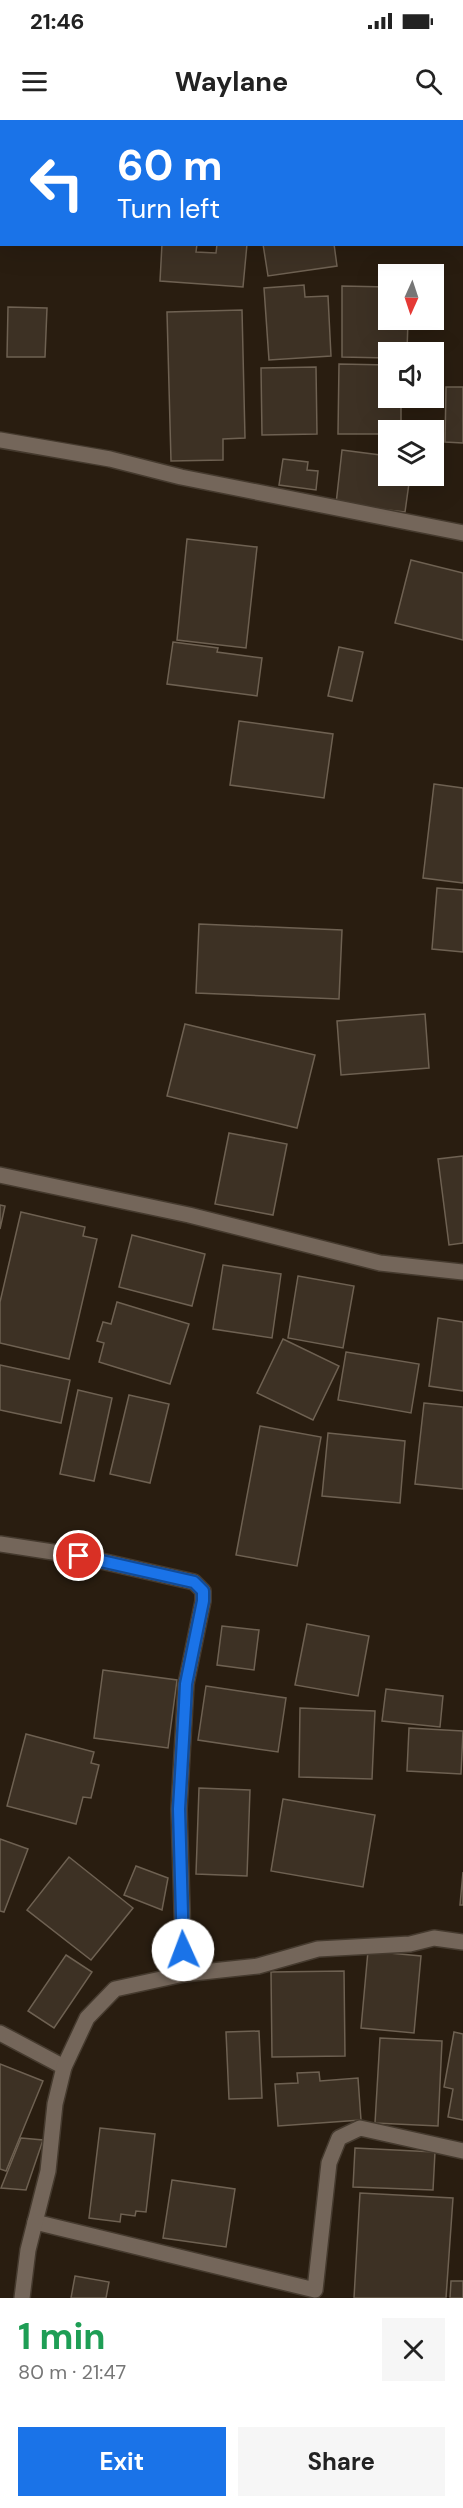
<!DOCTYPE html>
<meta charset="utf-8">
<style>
body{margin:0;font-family:"DM Sans",sans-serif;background:#f6f6f6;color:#222;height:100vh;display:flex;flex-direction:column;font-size:22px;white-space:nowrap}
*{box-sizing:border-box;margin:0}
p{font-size:20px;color:#767676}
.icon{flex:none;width:33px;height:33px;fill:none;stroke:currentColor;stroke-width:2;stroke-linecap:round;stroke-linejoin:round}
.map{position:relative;height:2178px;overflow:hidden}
.drawer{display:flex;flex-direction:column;background:#fff;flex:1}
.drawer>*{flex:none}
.hud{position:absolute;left:0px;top:0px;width:464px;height:126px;box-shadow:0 6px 24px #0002;background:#1a73e8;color:#fff;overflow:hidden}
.needle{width:39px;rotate:183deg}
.buttons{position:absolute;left:378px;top:144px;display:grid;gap:12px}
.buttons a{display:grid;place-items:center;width:66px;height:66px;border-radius:0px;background:#fff;box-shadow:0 6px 24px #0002;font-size:30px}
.pin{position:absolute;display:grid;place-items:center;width:51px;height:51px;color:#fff;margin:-26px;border:3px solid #fff;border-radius:50%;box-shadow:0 2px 6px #0007}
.me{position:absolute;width:66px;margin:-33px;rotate:358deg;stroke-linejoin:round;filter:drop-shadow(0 0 4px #0008)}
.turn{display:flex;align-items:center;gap:21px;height:126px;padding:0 18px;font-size:27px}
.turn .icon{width:78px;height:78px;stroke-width:2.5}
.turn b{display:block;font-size:42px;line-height:51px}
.round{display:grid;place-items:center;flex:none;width:63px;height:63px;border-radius:0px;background:#f6f6f6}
.headline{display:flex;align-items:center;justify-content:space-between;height:102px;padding:0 18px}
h1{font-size:36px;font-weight:700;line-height:45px;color:#1e9e55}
.primary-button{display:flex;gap:12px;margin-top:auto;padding:12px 18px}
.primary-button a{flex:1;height:69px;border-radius:0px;background:#1a73e8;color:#fff;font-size:24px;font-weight:700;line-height:69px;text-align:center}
.primary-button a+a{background:#f6f6f6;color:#222}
.status{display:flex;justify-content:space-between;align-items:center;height:42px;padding:0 30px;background:#fff;direction:ltr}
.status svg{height:16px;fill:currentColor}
header{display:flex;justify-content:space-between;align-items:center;height:78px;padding:0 18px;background:#fff;font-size:27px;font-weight:700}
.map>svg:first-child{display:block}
</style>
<div class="status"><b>21:46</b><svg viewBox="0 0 49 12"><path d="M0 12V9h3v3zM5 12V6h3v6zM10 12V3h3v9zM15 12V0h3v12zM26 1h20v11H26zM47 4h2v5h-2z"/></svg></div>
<header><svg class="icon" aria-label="menu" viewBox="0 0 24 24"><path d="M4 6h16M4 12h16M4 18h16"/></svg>Waylane<svg class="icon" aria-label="search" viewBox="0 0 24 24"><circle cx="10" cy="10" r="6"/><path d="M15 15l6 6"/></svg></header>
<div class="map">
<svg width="463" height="2178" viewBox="0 0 463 2178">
<rect width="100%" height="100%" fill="#291d10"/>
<!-- building -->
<g fill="#3d3124" stroke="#6e6152" stroke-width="1.5">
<path d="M162,124H197L196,132L216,133L217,124H247L243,167L160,161Z"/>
<path d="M263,124H334L337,146L268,156Z"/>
<path d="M304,165L305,177L328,176L331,236L269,240L264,168Z"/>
<path d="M342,166L388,167V200H408L407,232H388V238L342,237Z"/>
<path d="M8,187L47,188L45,237H7Z"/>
<path d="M242,190L245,318L223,319V340L171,341L167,192Z"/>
<path d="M339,244L388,245V278H401V310H388V314H338Z"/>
<path d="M316,247L317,314L262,315L261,248Z"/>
<path d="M446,267H463V323L445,322Z"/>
<path d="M342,330L388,336V356H410L405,392L336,384Z"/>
<path d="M283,339L308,342L307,350L318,351L316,370L279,365Z"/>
<path d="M187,419L257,427L246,528L177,520Z"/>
<path d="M411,440L463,453V520L395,503Z"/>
<path d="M173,522L218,528L217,532L262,538L257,576L167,564Z"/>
<path d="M339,527L363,532L352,581L328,576Z"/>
<path d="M239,601L333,614L324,678L230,665Z"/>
<path d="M434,664L463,668V763L423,758Z"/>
<path d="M437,768L463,770V832L432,829Z"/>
<path d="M199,804L342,810L339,879L196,873Z"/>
<path d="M425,894L429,948L341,955L337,901Z"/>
<path d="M185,904L315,935L297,1008L167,976Z"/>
<path d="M229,1013L287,1024L273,1095L215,1084Z"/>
<path d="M463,1036V1123L449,1125L438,1039Z"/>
<path d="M0,1085L5,1086L0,1109Z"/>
<path d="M21,1092L85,1107L83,1116L97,1119L69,1239L0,1223V1182Z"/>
<path d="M132,1115L205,1134L192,1186L119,1167Z"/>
<path d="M223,1145L281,1154L272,1218L213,1209Z"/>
<path d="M298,1156L354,1166L343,1228L288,1218Z"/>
<path d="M117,1182L189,1204L170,1264L99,1242L104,1223L97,1221L103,1202L111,1204Z"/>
<path d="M438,1198L463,1202V1271L429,1266Z"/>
<path d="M283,1219L339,1246L313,1300L257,1273Z"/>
<path d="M346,1232L419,1244L411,1293L338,1280Z"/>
<path d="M0,1245L70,1260L61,1303L0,1290Z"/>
<path d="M78,1270L112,1278L94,1361L60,1354Z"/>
<path d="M129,1275L169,1284L150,1363L110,1354Z"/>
<path d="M424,1283L463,1287V1369L415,1364Z"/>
<path d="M260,1306L321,1317L297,1446L236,1435Z"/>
<path d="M328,1313L405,1321L400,1383L322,1376Z"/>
<path d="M307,1504L369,1516L358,1576L295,1565Z"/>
<path d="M222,1506L259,1510L254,1550L217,1545Z"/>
<path d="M103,1550L177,1560L168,1628L94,1618Z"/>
<path d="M206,1566L286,1578L278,1632L198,1620Z"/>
<path d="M386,1569L443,1576L440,1607L382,1601Z"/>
<path d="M300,1588L375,1591L372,1659L299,1657Z"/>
<path d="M409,1608L463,1611L461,1654L407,1651Z"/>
<path d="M26,1614L94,1632L91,1643L99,1645L91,1678L83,1677L76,1704L7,1686Z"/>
<path d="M199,1668L250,1670L247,1756L196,1754Z"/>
<path d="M283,1679L375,1695L363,1767L271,1751Z"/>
<path d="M0,1719L28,1729L4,1792L0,1791Z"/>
<path d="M69,1737L133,1788L91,1840L27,1790Z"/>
<path d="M136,1746L168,1758L162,1790L124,1775Z"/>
<path d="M463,1752V1785H460Z"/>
<path d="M368,1831L421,1836L414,1913L361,1908Z"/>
<path d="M66,1835L92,1852L54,1908L28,1891Z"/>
<path d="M344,1851L345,1936L272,1937L271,1852Z"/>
<path d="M259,1911L262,1978L229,1979L226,1912Z"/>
<path d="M454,1912L463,1914V2000L448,1997L453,1969L444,1967Z"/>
<path d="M380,1918L442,1921L438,2006L375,2003Z"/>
<path d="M0,1944L43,1961L6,2051L0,2049Z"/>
<path d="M319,1952L320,1961L358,1958L361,2000L278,2006L275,1964L298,1963L297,1953Z"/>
<path d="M100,2008L155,2014L146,2092L136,2091L135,2096L121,2094L120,2102L89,2098Z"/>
<path d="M21,2018L43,2020L26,2070L1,2068Z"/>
<path d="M355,2028L435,2032L433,2070L353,2067Z"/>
<path d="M172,2060L235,2069L226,2127L163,2118Z"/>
<path d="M360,2073L453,2078L446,2178H354Z"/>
<path d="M75,2156L109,2162L106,2178H71Z"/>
<path d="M451,2161H463V2178H450Z"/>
</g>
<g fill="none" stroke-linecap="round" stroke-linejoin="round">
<defs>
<g id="minor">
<path d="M0,320L110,339L181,357L463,413"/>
<path d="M0,1055L189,1095L380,1143L463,1152"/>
<path d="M0,1424L79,1436L194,1462L203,1471V1481L186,1564L179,1689L184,1854"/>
<path d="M0,1913L64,1947"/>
<path d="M35,2102L315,2170L329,2043L339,2018L360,2008L463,2031"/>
<path d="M22,2178L28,2130L48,2051L55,1984L64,1947L87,1898L115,1869L184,1854L258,1846L318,1829L410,1824L434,1818L463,1822"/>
</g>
</defs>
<!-- minor casing -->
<use href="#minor" stroke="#453a2e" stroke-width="18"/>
<!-- minor -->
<use href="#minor" stroke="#74665a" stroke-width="15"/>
</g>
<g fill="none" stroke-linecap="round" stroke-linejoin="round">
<defs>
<path id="route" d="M79,1436L194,1462L203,1471V1481L186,1564L185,1585L179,1689L183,1830"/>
</defs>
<!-- route casing -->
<use href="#route" stroke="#114b97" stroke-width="15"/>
<!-- route -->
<use href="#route" stroke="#1a73e8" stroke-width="10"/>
</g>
</svg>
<div class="buttons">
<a><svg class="needle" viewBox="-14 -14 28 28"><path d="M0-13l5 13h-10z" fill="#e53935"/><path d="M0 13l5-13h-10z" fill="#767676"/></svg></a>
<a><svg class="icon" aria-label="sound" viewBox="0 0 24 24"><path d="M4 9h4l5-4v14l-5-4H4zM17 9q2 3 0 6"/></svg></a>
<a><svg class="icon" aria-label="layers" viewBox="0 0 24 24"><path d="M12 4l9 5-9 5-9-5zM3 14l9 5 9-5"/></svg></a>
</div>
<div class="pin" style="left:79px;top:1436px;background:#d93025"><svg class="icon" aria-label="arrive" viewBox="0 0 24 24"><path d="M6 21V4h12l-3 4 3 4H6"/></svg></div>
<svg class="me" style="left:183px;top:1830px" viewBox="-20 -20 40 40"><circle r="19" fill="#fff"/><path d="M0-13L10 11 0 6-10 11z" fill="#1a73e8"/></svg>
<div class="hud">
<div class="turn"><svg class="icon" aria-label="left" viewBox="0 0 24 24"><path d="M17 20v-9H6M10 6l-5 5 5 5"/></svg><div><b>60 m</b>Turn left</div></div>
</div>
</div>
<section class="drawer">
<div class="headline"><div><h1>1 min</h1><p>80 m · 21:47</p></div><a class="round"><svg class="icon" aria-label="close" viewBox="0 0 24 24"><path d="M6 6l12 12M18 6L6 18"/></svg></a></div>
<div class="primary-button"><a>Exit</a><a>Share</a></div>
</section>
